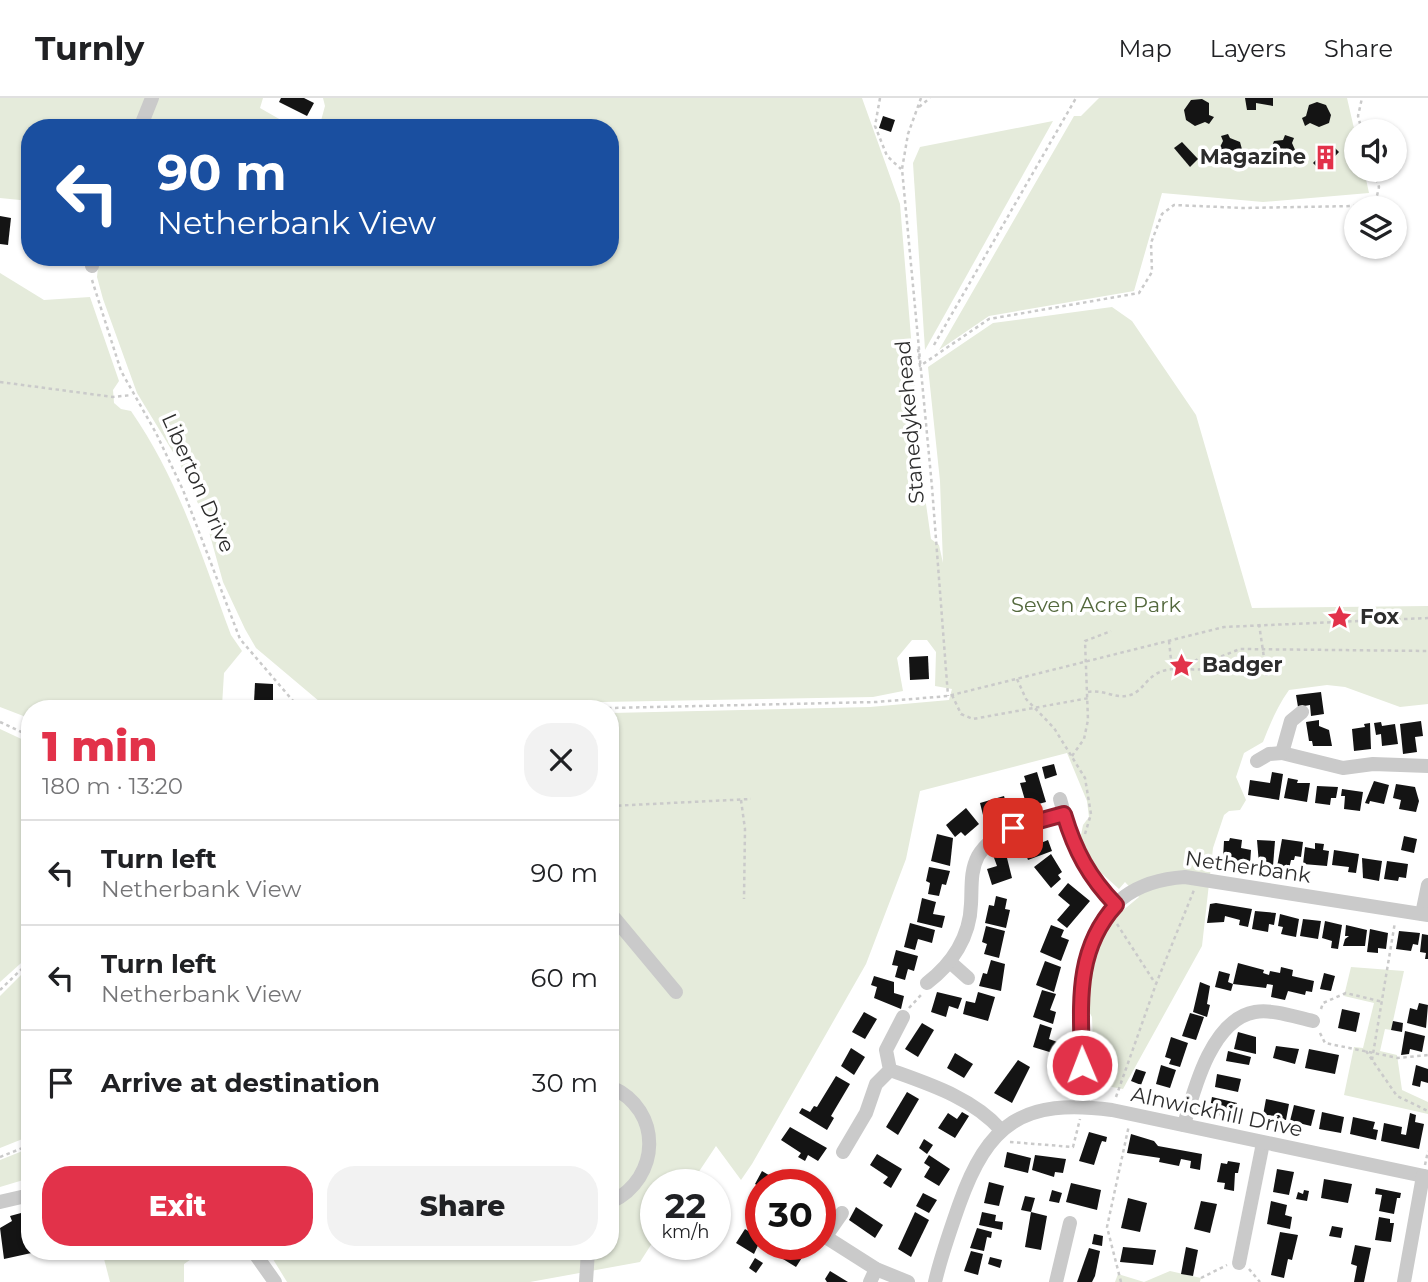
<!DOCTYPE html>
<meta charset="utf-8">
<style>
body{margin:0;font-family:Montserrat,sans-serif;background:#f2f2f2;color:#202124;height:100vh;display:flex;flex-direction:column;font-size:26px;white-space:nowrap}
*{box-sizing:border-box;margin:0}
p{font-size:23px;color:#757577}
.icon{flex:none;width:38px;height:38px;fill:none;stroke:currentColor;stroke-width:2;stroke-linecap:round;stroke-linejoin:round}
.map{position:relative;flex:1;overflow:hidden}
.panel{position:absolute;left:21px;top:602px;width:598px;height:560px;display:flex;flex-direction:column;background:#fff;border-radius:28px;box-shadow:0 2px 5px #0004}
.panel>*{flex:none}
.guide{position:absolute;left:21px;top:21px;width:598px;height:147px;border-radius:28px;box-shadow:0 2px 5px #0004;background:#1a4fa0;color:#fff;overflow:hidden}
.fabs{position:absolute;left:1344px;top:21px;display:grid;gap:14px}
.fabs a{display:grid;place-items:center;width:63px;height:63px;border-radius:50%;background:#fff;box-shadow:0 2px 5px #0004;font-size:35px}
.speed{position:absolute;left:640px;top:1071px;display:flex;gap:14px;font-size:35px;font-weight:700;text-align:center}
.speed>*{display:grid;place-content:center;width:91px;height:91px;border-radius:50%;background:#fff;box-shadow:0 2px 5px #0004;line-height:1}
.speed small{font-size:18px;font-weight:400}
.speed .limit{border:10px solid #d22;background:#fff;color:#111}
.pin{position:absolute;display:grid;place-items:center;width:60px;height:60px;color:#fff;margin:-30px;border-radius:14px;box-shadow:0 4px 10px #0006}
.me{position:absolute;width:77px;margin:-38px;rotate:359deg;stroke-linejoin:round;filter:drop-shadow(0 0 5px #0008)}
.turn{display:flex;align-items:center;gap:24px;height:147px;padding:0 21px;font-size:32px}
.turn .icon{width:91px;height:91px;stroke-width:2.5}
.turn b{display:block;font-size:49px;line-height:60px}
.round{display:grid;place-items:center;flex:none;width:74px;height:74px;border-radius:28px;background:#f2f2f2}
.head{display:flex;align-items:center;justify-content:space-between;height:119px;padding:0 21px}
h1{font-size:42px;font-weight:800;line-height:52px;color:#e2324a}
.primary-button{display:flex;gap:14px;margin-top:auto;padding:14px 21px}
.primary-button a{flex:1;height:80px;border-radius:28px;background:#e2324a;color:#fff;font-size:28px;font-weight:800;line-height:80px;text-align:center}
.primary-button a+a{background:#f2f2f2;color:#202124}
ul{padding:0;list-style:none}
li{display:flex;align-items:center;gap:21px;height:105px;padding:0 21px;border-top:2px solid #e0e0e0}
li div{flex:1}
li b{display:block;font-size:26px}
li em{font-style:normal}
header{display:flex;align-items:center;gap:42px;box-sizing:border-box;height:98px;padding:0 35px;background:#fff;border-bottom:2px solid #e0e0e0}
header strong{font-size:33px}
nav{display:flex;gap:38px;margin-inline-start:auto;font-size:24px}
.map>svg:first-child{display:block}
</style>
<header>
<strong>Turnly</strong>
<nav><a>Map</a><a>Layers</a><a>Share</a></nav>
</header>
<div class="map">
<svg width="1428" height="1184" viewBox="0 0 1428 1184">
<rect width="100%" height="100%" fill="#fff"/>
<!-- green -->
<g fill="#e5ebdb">
<path d="M0,0H146L135,30H30V103L0,100Z"/>
<path d="M157,0H263L260,10L295,30H146Z"/>
<path d="M323,0H862L900,106L923,385L931,441L939,447L943,465L940,383L928,269L993,225L1112,209L1132,223L1196,317L1252,510L1428,508V606L1400,609L1345,589L1327,587L1289,592C1277,609 1270,626 1263,644L1244,655L1236,679L1246,702L1240,712L1229,713L1224,717L1213,750L1202,848L1123,991L1101,987L1098,981L1089,978L1088,956L1093,947L1092,919L1086,908L1088,877L1109,824L1139,799L1125,784L1119,791L1098,772L1080,742L1083,727L1089,719L1087,703L1067,655L920,693L906,761L866,866L752,1066L741,1082L716,1048L690,1087H656V1139L640,1164L530,1184H287L268,1153H611V615L870,609L949,602L952,591L935,588L936,554L927,542H912L897,560L903,593L873,599L326,609L256,550L245,531L223,484L206,423L179,364L137,295L103,201L97,179L99,159H611V30H372L373,21L368,30H319L325,8Z"/>
<path d="M1099,0H1347L1356,39V72H1364L1369,95L1263,104L1162,95L1134,193L989,218L939,252L1074,18H1081Z"/>
<path d="M1053,23L925,252L913,65L920,49Z"/>
<path d="M0,175L44,202L90,199L119,283L113,292L114,305L121,311L131,313C179,382 202,459 231,537L242,553L224,575L222,608L227,611H30V618L26,619L0,609Z"/>
<path d="M0,631L30,645V857L0,884Z"/>
<path d="M30,868V1038L0,1050V898Z"/>
<path d="M1351,869L1404,873L1391,932L1385,931L1380,953L1397,957L1402,992L1428,1004V1016L1344,997L1354,949L1363,950L1374,905L1344,898Z"/>
<path d="M30,1050V1080L0,1089V1062Z"/>
<path d="M102,1153H203L184,1166V1184H110Z"/>
<path d="M1170,1173L1201,1180L1200,1184H1115L1118,1176L1144,1184Z"/>
</g>
<!-- building -->
<g fill="#141414">
<path d="M281,0H304L314,5L307,18L279,4Z"/>
<path d="M1245,0H1273V8L1256,5V12H1247Z"/>
<path d="M1202,1L1209,5V17L1214,19L1209,26L1205,24L1195,28L1186,22L1184,12L1191,2Z"/>
<path d="M1317,4L1326,7L1331,17L1329,25L1319,29L1310,25L1305,28L1302,20L1306,18L1309,7Z"/>
<path d="M883,18L895,22L891,34L879,30Z"/>
<path d="M1228,36L1230,40L1240,44L1243,55L1240,63L1230,67L1220,63L1218,53L1223,43L1221,38Z"/>
<path d="M1285,37L1294,40L1292,45L1296,54L1291,65L1282,68L1273,64L1269,56L1274,43L1283,42Z"/>
<path d="M1182,44L1198,61L1190,69L1174,50Z"/>
<path d="M1331,46L1339,54L1321,73L1313,65Z"/>
<path d="M0,118L11,120L8,147L0,146Z"/>
<path d="M928,558L929,581L910,582L909,559Z"/>
<path d="M255,585L273,586V604H254Z"/>
<path d="M1321,594L1324,616L1311,618L1310,607L1298,609L1296,597Z"/>
<path d="M1319,622V628L1329,632L1332,648H1313L1312,643H1309L1306,624Z"/>
<path d="M1421,623L1423,638L1415,639L1417,654L1403,656L1400,626Z"/>
<path d="M1381,624L1382,628L1395,626L1398,646L1382,648L1381,636L1376,637L1374,625Z"/>
<path d="M1370,625L1371,651L1354,653L1352,631L1365,629L1364,626Z"/>
<path d="M1054,666L1057,677L1045,681L1042,669Z"/>
<path d="M1037,674L1046,704L1027,709L1020,685L1026,684L1024,678Z"/>
<path d="M1272,674L1283,676L1279,702L1248,697L1250,682L1270,685Z"/>
<path d="M1288,680L1298,682L1297,685H1310L1307,704L1284,700Z"/>
<path d="M1374,683L1389,687L1384,706L1370,703L1369,706L1365,705Z"/>
<path d="M1396,686L1415,689L1419,703L1416,714L1399,711L1401,702L1393,700Z"/>
<path d="M1317,688L1338,689L1336,700H1331L1330,707L1315,705Z"/>
<path d="M1342,691L1363,694L1360,713L1344,711L1345,698H1341Z"/>
<path d="M1004,698L1009,715L985,725L980,705Z"/>
<path d="M966,710L979,726L965,738L961,734L955,739L946,727Z"/>
<path d="M937,736L953,740L950,768L931,763Z"/>
<path d="M1032,736L1036,747L1048,742L1052,753L1028,762L1020,740Z"/>
<path d="M1404,738L1417,741L1414,755L1401,752Z"/>
<path d="M1230,740L1242,742L1241,750L1251,752L1250,766L1223,760L1224,743H1229Z"/>
<path d="M1282,741L1303,744L1301,759L1295,758L1294,762H1291L1289,771L1277,769Z"/>
<path d="M1257,742L1275,743L1273,768L1259,766Z"/>
<path d="M1315,745L1324,746L1323,752L1329,753L1327,768L1303,766L1305,749L1315,751Z"/>
<path d="M1005,752L1012,780L992,787L987,771L997,768L993,757Z"/>
<path d="M1334,752L1359,756L1356,775L1348,774L1349,769L1332,767Z"/>
<path d="M1051,756L1062,774L1058,777L1061,781L1051,790L1034,769Z"/>
<path d="M1362,760L1382,763L1379,783L1363,780Z"/>
<path d="M1387,763L1408,766L1406,780L1399,779L1398,783L1384,781Z"/>
<path d="M929,769L950,773L946,787L942,786L939,798L928,796L930,785L926,783Z"/>
<path d="M1068,785L1090,803L1067,830L1057,822L1070,807L1058,797Z"/>
<path d="M996,798L1007,801L1005,811L1010,812L1006,830L985,825L989,807L994,808Z"/>
<path d="M922,800L936,804L933,816L945,818L942,830L917,824Z"/>
<path d="M1216,805L1252,811L1248,829L1239,827L1240,822L1225,818L1224,824L1207,825L1210,806Z"/>
<path d="M1255,813L1276,815L1274,827L1269,826L1268,834L1252,831Z"/>
<path d="M1280,816L1299,821L1296,839L1281,836L1283,829L1278,828Z"/>
<path d="M1303,821L1321,823L1318,841L1300,838Z"/>
<path d="M1325,823L1342,827L1338,851L1331,850L1332,843L1322,840Z"/>
<path d="M910,825L935,832L932,845L918,841L915,852L904,849Z"/>
<path d="M1051,827L1064,832L1061,839L1069,842L1061,863L1040,854Z"/>
<path d="M1346,827L1367,832L1365,848H1343L1345,841L1349,838H1345Z"/>
<path d="M986,828L1005,833L999,860L984,856L987,846L982,844Z"/>
<path d="M1370,831L1388,835L1386,851L1378,850V855L1367,854Z"/>
<path d="M1399,833L1420,835L1418,847L1413,846L1411,853L1396,851Z"/>
<path d="M1422,836L1428,837V861H1425L1426,855L1420,854Z"/>
<path d="M896,852L918,858L914,873L908,871L905,882L895,879L898,868L892,867Z"/>
<path d="M991,862L1005,866L1001,893L979,888L983,875L987,876Z"/>
<path d="M1045,863L1061,869L1054,894L1036,887Z"/>
<path d="M1238,865L1264,872L1263,875L1269,877L1270,873L1280,875L1281,869L1293,872L1292,878L1314,883L1312,894L1306,893L1305,897L1288,893L1285,902L1271,899L1273,887L1267,886L1266,890L1233,886L1231,893L1215,889L1219,873L1230,876L1228,884L1233,886Z"/>
<path d="M1324,875L1335,878L1331,893L1320,891Z"/>
<path d="M874,878L894,884V895L904,898L901,911L874,900L877,889L871,887Z"/>
<path d="M1200,884L1210,888L1207,906L1210,907L1207,919L1193,914Z"/>
<path d="M1042,892L1056,896L1050,912L1056,914L1053,926L1033,919Z"/>
<path d="M937,894L962,900L958,911L949,908L946,919L931,914Z"/>
<path d="M978,894L995,899L988,923L963,916L966,903L975,905Z"/>
<path d="M1419,905L1428,907L1426,930L1407,925L1410,910L1417,912Z"/>
<path d="M1342,911L1360,915L1356,934L1338,930Z"/>
<path d="M864,914L877,921L865,941L852,934Z"/>
<path d="M1190,915L1204,919L1196,942L1182,938Z"/>
<path d="M1393,923L1403,925L1402,934L1391,932Z"/>
<path d="M922,925L934,932L918,959L905,951Z"/>
<path d="M1040,926L1052,930L1049,941L1060,945L1056,956L1033,949Z"/>
<path d="M1405,933L1425,938L1422,954L1410,951L1409,956L1401,957Z"/>
<path d="M1238,934L1256,939V956L1234,951Z"/>
<path d="M1171,939L1188,945L1180,969L1169,966L1171,961L1165,959Z"/>
<path d="M1276,948L1299,951L1295,966L1273,960Z"/>
<path d="M851,950L865,959L854,977L841,968Z"/>
<path d="M1309,951L1339,957L1335,976L1305,970Z"/>
<path d="M1228,953L1251,959L1249,967L1226,963Z"/>
<path d="M955,955L973,966L964,980L947,970Z"/>
<path d="M1018,962L1030,969L1012,1005L994,995Z"/>
<path d="M1161,967L1176,972L1170,990L1156,986Z"/>
<path d="M1416,967L1428,971V985L1421,983L1420,989L1412,987Z"/>
<path d="M1136,971L1146,974L1141,987L1131,983Z"/>
<path d="M1217,976L1241,981L1238,994L1215,989Z"/>
<path d="M836,978L850,986L831,1018L834,1020L827,1032L799,1015L802,1010L810,1014L814,1008L817,1009Z"/>
<path d="M907,994L919,1001L898,1037L886,1029Z"/>
<path d="M1212,999L1237,1005L1233,1021L1209,1015Z"/>
<path d="M1266,1001L1289,1006L1286,1022L1278,1021V1018L1263,1017Z"/>
<path d="M1294,1007L1315,1012L1311,1028L1290,1023Z"/>
<path d="M962,1014L969,1018L955,1040L938,1030L948,1015L957,1021Z"/>
<path d="M1322,1014L1344,1019L1341,1035L1319,1031Z"/>
<path d="M1410,1015L1416,1017L1415,1024L1424,1026L1419,1051L1381,1043L1384,1025L1402,1029L1401,1036L1406,1037Z"/>
<path d="M1353,1019L1375,1024L1373,1031L1378,1032L1376,1042L1350,1036Z"/>
<path d="M790,1029L827,1050L818,1063L808,1057L805,1063L798,1059L801,1055L781,1042Z"/>
<path d="M1089,1034L1107,1039L1106,1044L1102,1043L1100,1048L1094,1067L1079,1063Z"/>
<path d="M1131,1036L1154,1043L1158,1048L1202,1056L1200,1072L1190,1070L1191,1063L1181,1061L1179,1068L1159,1064L1160,1060L1127,1055Z"/>
<path d="M924,1041L933,1047L927,1056L919,1050Z"/>
<path d="M1007,1054L1031,1060L1028,1075L1004,1069Z"/>
<path d="M877,1056L902,1071L891,1090L883,1085L888,1079L870,1067Z"/>
<path d="M929,1057L950,1071L939,1088L924,1079L930,1069L924,1065Z"/>
<path d="M1035,1057L1066,1061L1063,1075L1055,1074L1054,1079L1032,1072Z"/>
<path d="M1228,1063L1240,1065L1238,1075H1235L1234,1093L1224,1091L1225,1085L1217,1084L1221,1065L1227,1066Z"/>
<path d="M1277,1071L1294,1074L1289,1097L1273,1094Z"/>
<path d="M762,1073L782,1085L788,1087H761V1090L755,1086Z"/>
<path d="M1324,1081L1352,1086L1348,1105L1321,1100Z"/>
<path d="M989,1084L1004,1088L999,1108L984,1105Z"/>
<path d="M1071,1085L1101,1092L1097,1112L1066,1104Z"/>
<path d="M1376,1090L1401,1095L1400,1100H1397L1394,1116L1379,1113L1382,1097L1375,1096Z"/>
<path d="M1052,1092L1062,1095L1059,1105L1049,1103Z"/>
<path d="M1304,1092L1309,1093L1307,1103L1296,1101L1298,1094L1303,1096Z"/>
<path d="M923,1095L937,1102L929,1115L916,1108Z"/>
<path d="M1025,1098L1035,1100L1031,1114L1047,1118L1041,1152L1025,1149L1031,1114L1021,1112Z"/>
<path d="M1128,1100L1147,1105L1140,1134L1121,1130Z"/>
<path d="M1201,1103L1217,1106L1210,1135L1194,1131Z"/>
<path d="M1271,1103L1287,1107L1285,1117L1292,1119L1290,1131L1267,1126Z"/>
<path d="M856,1109L883,1127L875,1140L849,1122Z"/>
<path d="M915,1114L929,1122L911,1159L898,1151Z"/>
<path d="M982,1114L996,1117L995,1123L1003,1124L1002,1132L979,1127Z"/>
<path d="M21,1115L22,1120L29,1119L30,1153L36,1154L4,1161L0,1130L12,1123L10,1118Z"/>
<path d="M1379,1119L1390,1121V1125H1394L1391,1144L1375,1142Z"/>
<path d="M1332,1128L1343,1130L1341,1140L1329,1138Z"/>
<path d="M977,1130L992,1134L991,1140L987,1139L984,1153L970,1150Z"/>
<path d="M745,1131L761,1141L754,1156L736,1145Z"/>
<path d="M1280,1134L1298,1137L1292,1162L1288,1161L1284,1180L1271,1177Z"/>
<path d="M1094,1136L1103,1138L1102,1148L1092,1146Z"/>
<path d="M786,1146L805,1155L796,1169L778,1158Z"/>
<path d="M1355,1147L1371,1150L1364,1184H1354L1357,1168L1351,1166Z"/>
<path d="M1123,1149L1156,1152L1153,1167L1120,1164Z"/>
<path d="M1186,1149L1198,1152L1193,1178L1181,1176Z"/>
<path d="M1089,1150L1100,1153L1095,1178L1092,1184H1077Z"/>
<path d="M971,1153L983,1156L978,1177L964,1173Z"/>
<path d="M990,1159L1002,1162L1000,1170L988,1166Z"/>
<path d="M755,1160L763,1165L756,1175L749,1170Z"/>
<path d="M830,1173L848,1184H827L825,1181Z"/>
</g>
<g fill="none" stroke-linecap="round" stroke-linejoin="round">
<!-- path -->
<g stroke="#cacaca" stroke-width="2.5" stroke-dasharray="3.5 3.5" stroke-linecap="butt">
<path d="M880,0L875,28L887,58L901,71"/>
<path d="M921,0L908,36L902,71L932,389L948,598"/>
<path d="M919,9L930,0"/>
<path d="M1362,33L1358,18L1362,0"/>
<path d="M92,182L121,273L156,335L183,392L240,541L300,611"/>
<path d="M934,247L1076,0"/>
<path d="M918,251L920,268L989,221L1139,195L1152,174L1151,145L1162,116L1174,107L1243,110L1355,108L1376,102L1379,89L1373,72"/>
<path d="M0,284L113,299L132,297"/>
<path d="M1259,526L1267,580"/>
<path d="M1169,543L1172,571"/>
<path d="M1183,571L1201,559L1214,562"/>
<path d="M1017,581L1026,601L1054,630L1085,680L1091,716L1085,736"/>
<path d="M1088,594C1102,591 1114,600 1126,598C1141,596 1144,583 1156,576C1171,567 1189,573 1205,571L1217,560L1240,551L1428,553"/>
<path d="M952,597L961,616L973,621L1089,600"/>
<path d="M566,611L876,604L948,598L1224,529L1428,520"/>
<path d="M0,624L30,638"/>
<path d="M1072,658L1084,641L1088,622L1085,543L1111,533"/>
<path d="M741,702L745,731L744,801"/>
<path d="M611,708L751,701"/>
<path d="M1117,826L1155,885"/>
<path d="M0,892L30,863"/>
<path d="M909,910L921,897"/>
<path d="M1321,911L1323,905L1346,895L1383,904"/>
<path d="M1320,935L1325,945L1398,960L1428,957"/>
<path d="M1366,953L1397,998L1428,1013"/>
<path d="M1372,962L1395,824"/>
<path d="M1116,999L1156,886L1194,792"/>
<path d="M1010,1044L1073,1049L1080,1021"/>
<path d="M0,1059L30,1047"/>
<path d="M1425,1067L1428,1053"/>
<path d="M1249,1171L1260,1184"/>
<path d="M1201,1180L1227,1167"/>
<path d="M1121,1184L1107,1129L1129,1027"/>
</g>
<!-- minor -->
<g stroke="#cacaca" stroke-width="14">
<path d="M140,30L152,0"/>
<path d="M92,168L93,159"/>
<path d="M1302,614L1291,623L1282,655L1343,670L1373,666L1428,668"/>
<path d="M1257,663L1269,656L1282,655"/>
<path d="M1060,701C1071,743 1084,775 1116,807"/>
<path d="M611,816L676,894"/>
<path d="M1422,816L1428,787"/>
<path d="M950,864L968,880"/>
<path d="M927,885C952,866 970,839 971,806C972,790 970,773 978,758C995,729 1034,723 1064,716"/>
<path d="M890,972C929,986 973,1000 1001,1032"/>
<path d="M611,989C663,1012 661,1080 611,1104"/>
<path d="M1083,1008C1081,919 1060,787 1185,779L1428,817"/>
<path d="M1184,1027C1194,991 1212,921 1255,914C1273,911 1295,919 1313,923"/>
<path d="M843,1054L866,1015L876,986L890,972L886,952L903,919"/>
<path d="M0,1104L30,1097"/>
<path d="M821,1136L876,1171L908,1184"/>
<path d="M826,1138L842,1115"/>
<path d="M253,1153L275,1184"/>
<path d="M1239,1165L1263,1045"/>
<path d="M586,1184L588,1153"/>
<path d="M870,1184L876,1171"/>
<path d="M935,1184C941,1158 950,1133 959,1107C988,1025 1023,1000 1112,1012L1428,1079"/>
<path d="M1056,1184L1070,1125"/>
<path d="M1404,1184L1423,1078"/>
</g>
</g>
<g fill="none" stroke-linecap="round" stroke-linejoin="round">
<defs>
<path id="route" d="M1013,730L1064,716C1075,753 1089,779 1116,807C1074,853 1081,908 1082,967"/>
</defs>
<!-- route casing -->
<use href="#route" stroke="#932030" stroke-width="18"/>
<!-- route -->
<use href="#route" stroke="#e2324a" stroke-width="12"/>
</g>
<!-- icons -->
<defs>
<symbol id="building-bare" viewBox="-9 -9 18 18"><path d="M-4-6H4V6H1V3H-1V6H-4ZM-2.5-4.3h1.7v1.8h-1.7ZM.8-4.3h1.7v1.8H.8ZM-2.5-1h1.7V.8h-1.7ZM.8-1h1.7V.8H.8Z" fill="#e2324a" stroke="#fff" stroke-width="2.5" paint-order="stroke"/></symbol>
<symbol id="sight-bare" viewBox="-9 -9 18 18"><path d="M0-6L1.8-2.2L6-1.7L2.9 1.2L3.7 5.4L0 3.3L-3.7 5.4L-2.9 1.2L-6-1.7L-1.8-2.2Z" fill="#e2324a" stroke="#fff" stroke-width="2.5" paint-order="stroke"/></symbol>
</defs>
<g fill-rule="evenodd">
<use href="#building-bare" x="1308" y="42" width="35" height="35"/>
<use href="#sight-bare" x="1322" y="502" width="35" height="35"/>
<use href="#sight-bare" x="1164" y="550" width="35" height="35"/>
</g>
<g text-anchor="middle" stroke-width="7" stroke-linejoin="round" paint-order="stroke">
<!-- poi labels -->
<g font-size="21" font-weight="bold" fill="#2d2d2d" stroke="#fff" text-anchor="start">
<text x="1306" y="66" text-anchor="end">Magazine</text>
<text x="1360" y="526">Fox</text>
<text x="1202" y="574">Badger</text>
</g>
<!-- street labels -->
<g font-size="21" fill="#2d2d2d" stroke="#fff">
<text transform="translate(910 324) rotate(-95)" y="7">Stanedykehead</text>
<text transform="translate(198 385) rotate(66)" y="7">Liberton Drive</text>
<text transform="translate(1248 769) rotate(8)" y="7">Netherbank</text>
<text transform="translate(1217 1014) rotate(12)" y="7">Alnwickhill Drive</text>
</g>
<!-- park labels -->
<g font-size="21" fill="#53683c" stroke="#fff">
<text x="1096" y="514">Seven Acre Park</text>
</g>
</g>
</svg>
<div class="fabs">
<a><svg class="icon" aria-label="sound" viewBox="0 0 24 24"><path d="M4 9h4l5-4v14l-5-4H4zM17 9q2 3 0 6"/></svg></a>
<a><svg class="icon" aria-label="layers" viewBox="0 0 24 24"><path d="M12 4l9 5-9 5-9-5zM3 14l9 5 9-5"/></svg></a>
</div>
<div class="speed"><div>22<small>km/h</small></div><div class="limit">30</div></div>
<div class="pin" style="left:1013px;top:730px;background:#d93025"><svg class="icon" aria-label="arrive" viewBox="0 0 24 24"><path d="M6 21V4h12l-3 4 3 4H6"/></svg></div>
<svg class="me" style="left:1082px;top:967px" viewBox="-20 -20 40 40"><circle r="17" fill="#e2324a" stroke="#fff" stroke-width="3"/><path d="M0-11L8 9 0 5-8 9z" fill="#fff"/></svg>
<div class="guide">
<div class="turn"><svg class="icon" aria-label="left" viewBox="0 0 24 24"><path d="M17 20v-9H6M10 6l-5 5 5 5"/></svg><div><b>90 m</b>Netherbank View</div></div>
</div>
<section class="panel">
<div class="head"><div><h1>1 min</h1><p>180 m · 13:20</p></div><a class="round"><svg class="icon" aria-label="close" viewBox="0 0 24 24"><path d="M6 6l12 12M18 6L6 18"/></svg></a></div>
<ul>
<li><svg class="icon" aria-label="left" viewBox="0 0 24 24"><path d="M17 20v-9H6M10 6l-5 5 5 5"/></svg><div><b>Turn left</b><p>Netherbank View</p></div><em>90 m</em></li>
<li><svg class="icon" aria-label="left" viewBox="0 0 24 24"><path d="M17 20v-9H6M10 6l-5 5 5 5"/></svg><div><b>Turn left</b><p>Netherbank View</p></div><em>60 m</em></li>
<li><svg class="icon" aria-label="arrive" viewBox="0 0 24 24"><path d="M6 21V4h12l-3 4 3 4H6"/></svg><div><b>Arrive at destination</b></div><em>30 m</em></li>
</ul>
<div class="primary-button"><a>Exit</a><a>Share</a></div>
</section>
</div>
